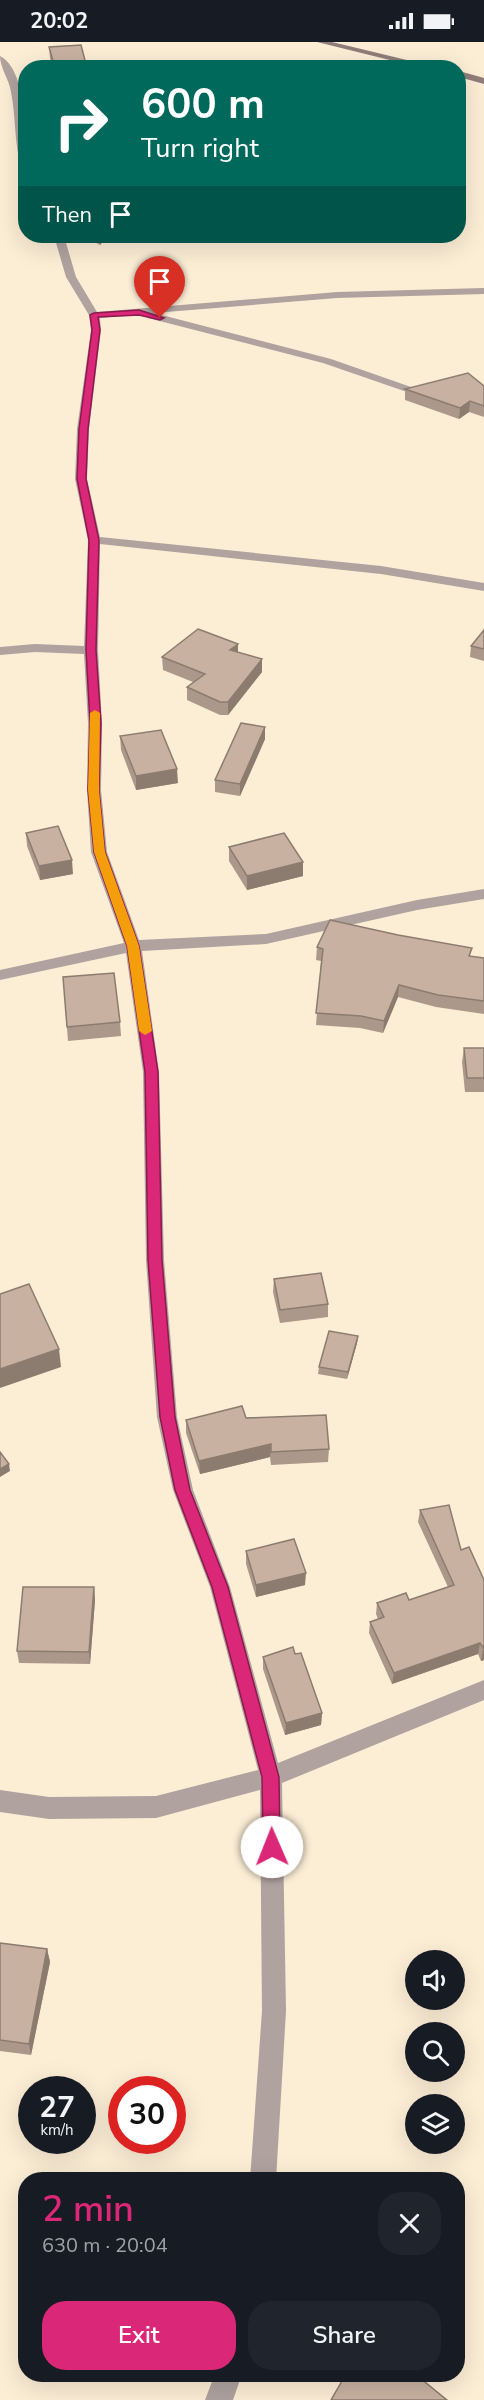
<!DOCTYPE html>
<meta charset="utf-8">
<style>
body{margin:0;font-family:"Nunito Sans",sans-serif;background:#20242c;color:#f1f3f6;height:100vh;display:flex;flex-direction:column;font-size:22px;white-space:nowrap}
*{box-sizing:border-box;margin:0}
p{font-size:20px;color:#9ea1a6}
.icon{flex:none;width:33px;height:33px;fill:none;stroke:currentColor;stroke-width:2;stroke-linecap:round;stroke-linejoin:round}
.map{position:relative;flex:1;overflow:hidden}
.side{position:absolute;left:18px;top:2130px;width:447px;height:210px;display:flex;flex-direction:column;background:#171b24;border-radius:24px;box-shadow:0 6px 24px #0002}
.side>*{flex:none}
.hud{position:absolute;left:18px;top:18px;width:448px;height:183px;border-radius:24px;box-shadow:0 6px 24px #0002;background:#00695c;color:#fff;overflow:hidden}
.controls{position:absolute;left:405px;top:1908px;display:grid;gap:12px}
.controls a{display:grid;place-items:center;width:60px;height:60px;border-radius:50%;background:#171b24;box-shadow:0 6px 24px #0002;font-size:30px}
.speed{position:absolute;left:18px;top:2034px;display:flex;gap:12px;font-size:30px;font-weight:700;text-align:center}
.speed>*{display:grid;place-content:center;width:78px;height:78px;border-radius:50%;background:#171b24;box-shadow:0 6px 24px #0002;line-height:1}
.speed small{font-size:15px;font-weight:400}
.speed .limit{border:9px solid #d22;background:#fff;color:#111}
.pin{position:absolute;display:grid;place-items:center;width:51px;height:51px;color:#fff;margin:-62px -26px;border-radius:50% 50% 50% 0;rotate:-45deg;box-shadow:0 0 6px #0007}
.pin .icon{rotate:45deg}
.me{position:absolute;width:66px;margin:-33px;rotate:359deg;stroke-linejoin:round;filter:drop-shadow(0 0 4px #0008)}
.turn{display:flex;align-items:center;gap:21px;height:126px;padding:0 24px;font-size:27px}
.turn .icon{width:78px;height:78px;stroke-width:2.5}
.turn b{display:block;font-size:42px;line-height:51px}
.then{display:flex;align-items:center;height:57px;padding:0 24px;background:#0003;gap:12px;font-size:22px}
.round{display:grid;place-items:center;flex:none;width:63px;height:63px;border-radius:24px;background:#20242c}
.summary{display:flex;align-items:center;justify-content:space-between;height:102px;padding:0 24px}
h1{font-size:36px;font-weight:600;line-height:45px;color:#db2777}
.action{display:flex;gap:12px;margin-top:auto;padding:12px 24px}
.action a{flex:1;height:69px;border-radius:24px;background:#db2777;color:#fff;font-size:24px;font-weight:600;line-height:69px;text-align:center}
.action a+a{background:#20242c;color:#f1f3f6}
.status{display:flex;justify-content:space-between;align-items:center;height:42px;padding:0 30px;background:#171b24;direction:ltr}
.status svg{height:16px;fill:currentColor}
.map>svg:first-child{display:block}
</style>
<div class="status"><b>20:02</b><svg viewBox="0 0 49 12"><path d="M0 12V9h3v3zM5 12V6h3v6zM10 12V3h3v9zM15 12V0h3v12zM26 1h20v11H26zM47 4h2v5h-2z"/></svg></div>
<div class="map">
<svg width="484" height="2358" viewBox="0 0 484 2358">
<rect width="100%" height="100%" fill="#fcedd5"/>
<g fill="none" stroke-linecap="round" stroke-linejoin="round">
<!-- minor -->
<g fill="#afa29f" fill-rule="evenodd">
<path d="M0,14C28,28 26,100 26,128L21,125C14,100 16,75 11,50C9,37 0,26 0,14Z"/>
<path d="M54,194H64L76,235L97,270L337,250L484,246V252L337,256L154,271L331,317L411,345L413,347L407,350L323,321L148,276V272L100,276L101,288L89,387L87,437L100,495L381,524L484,541V549L381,532L100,502L98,608L102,681L101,748L107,810L139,898L266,892L417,858L484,847V857L417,868L266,902L142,909L159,1030L164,1218L177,1375L193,1448L230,1545L278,1721L484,1638V1658L282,1741L286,1969L276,2138H250L262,1969L260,1748L156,1776L49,1777L0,1770V1748L49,1755L156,1754L258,1728L210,1545L173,1448L157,1375L146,1218L143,1030L126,911L0,938V928L124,901L91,810L87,748L88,681L84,612L35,610L0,613V605L35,602L84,604L88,498L75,437L77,387L91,288L89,273L66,235Z"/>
<path d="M215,2332H242L233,2358H205Z"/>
</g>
<!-- secondary -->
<g fill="#907d79" fill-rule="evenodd">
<path d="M317,0H332L440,26H422Z"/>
<path d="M459,29L484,36V42L459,35Z"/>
</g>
</g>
<!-- wall -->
<g fill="#ac988a">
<path d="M49,5L87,26H53L50,16Z"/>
<path d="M91,194H107L100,203L91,198Z"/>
<path d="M110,194H138L135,200H125Z"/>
<path d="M484,344V375L469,370L459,377L405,358V347Z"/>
<path d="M484,588V619L470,615L471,604Z"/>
<path d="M238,610L262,617V630L228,673H220L187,658V645L193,640L163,628L162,615Z"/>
<path d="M265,685V697L240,754L215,750V738Z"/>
<path d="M120,694L178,741L136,748L121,708Z"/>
<path d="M26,791L73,832L40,838L27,804Z"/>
<path d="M229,805L303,820V834L247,848L229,819Z"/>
<path d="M317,905L471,914L484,916V972L436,965L398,955L383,991L360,986L316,983L321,919L316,918Z"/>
<path d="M63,935L120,980L121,994L68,999Z"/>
<path d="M464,1006H484V1050H465L462,1020Z"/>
<path d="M274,1237L328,1262V1275L280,1281L273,1250Z"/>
<path d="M358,1294L357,1301L347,1337L318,1332L319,1325Z"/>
<path d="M246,1376L329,1407L328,1420L271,1423L270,1415L200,1432L186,1391V1378Z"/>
<path d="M420,1468L461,1508L484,1538V1618L481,1619L478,1612L392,1642L369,1591L370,1580L378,1577L376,1572L377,1561L409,1558L448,1545L418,1480Z"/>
<path d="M246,1509L305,1543L256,1555L246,1522Z"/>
<path d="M94,1545L95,1558L90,1622L19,1621L17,1609Z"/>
<path d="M295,1612L322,1671L321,1683L285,1693L263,1627V1615Z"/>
<path d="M0,1901L47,1907L50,1920L31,2013L0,2009Z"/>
</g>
<!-- shaded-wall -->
<g fill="#8c7c70">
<path d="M100,194H107L100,203Z"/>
<path d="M470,359L469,370L459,377L460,366Z"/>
<path d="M238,602V615L230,608Z"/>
<path d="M262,617V630L228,673V660Z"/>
<path d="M265,685V697L240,754V742Z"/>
<path d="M177,727L178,741L136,748V734Z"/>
<path d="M72,818L73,832L40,838L39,824Z"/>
<path d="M303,820V834L247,848V834Z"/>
<path d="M399,943L398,955L383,991L384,979Z"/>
<path d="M358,1294L357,1301L347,1337L348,1330Z"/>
<path d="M59,1307L61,1325L0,1346V1327Z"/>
<path d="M271,1402L270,1415L200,1432L199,1419Z"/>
<path d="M9,1422L10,1429L0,1435V1427Z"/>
<path d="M306,1531L305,1543L256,1555V1543Z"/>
<path d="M94,1545L95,1558L90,1622L89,1610Z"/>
<path d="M480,1601L478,1612L392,1642L394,1631Z"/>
<path d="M484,1607V1618L481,1619L483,1608Z"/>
<path d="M322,1671L321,1683L285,1693L286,1681Z"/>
<path d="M47,1907L50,1920L31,2013L29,2002Z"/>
</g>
<!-- building -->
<g fill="#c8b1a0" stroke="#8c7c70" stroke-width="1.5">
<path d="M81,3L87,26H55L49,5Z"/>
<path d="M468,331L484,344V364L470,359L460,366L405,347Z"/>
<path d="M198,587L238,602L230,608L262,617L228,660H220L187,645L205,632L162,615Z"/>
<path d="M484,588V607L471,604Z"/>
<path d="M241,681L265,685L240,742L215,738Z"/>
<path d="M161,688L177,727L136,734L120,694Z"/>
<path d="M58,784L72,818L39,824L26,791Z"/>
<path d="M284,791L303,820L247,834L229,805Z"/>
<path d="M330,878L398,893L472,906L469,914L484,916V959L438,953L399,943L384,979L361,974L316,971L323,907L317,905Z"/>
<path d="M114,931L120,980L67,985L63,935Z"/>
<path d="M464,1006H484V1036H467Z"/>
<path d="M321,1231L328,1262L280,1268L274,1237Z"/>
<path d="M29,1242L59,1307L0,1327V1252Z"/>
<path d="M329,1289L358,1294L348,1330L319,1325Z"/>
<path d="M242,1364L246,1376L326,1373L329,1407L271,1410V1402L199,1419L186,1378Z"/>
<path d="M0,1410L9,1422L0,1427Z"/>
<path d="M449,1463L461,1508L469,1505L484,1538V1607L480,1601L394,1631L370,1580L384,1575L377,1561L406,1551L409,1558L454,1543L420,1468Z"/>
<path d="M294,1497L306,1531L256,1543L246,1509Z"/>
<path d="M23,1545H94L89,1610L17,1609Z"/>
<path d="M293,1605L295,1612L301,1611L322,1671L286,1681L263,1615Z"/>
<path d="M0,1901L47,1907L29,2002L0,1998Z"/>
<path d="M346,2332H415L447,2358H331Z"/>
</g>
<!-- route -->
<path fill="#db2777" stroke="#8e194d" stroke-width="1.5" d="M139,268L164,276L160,278L139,273L98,275L100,288L88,387L86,437L99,498L96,608L101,681L99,748L105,810L139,904L158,1030L162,1218L175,1375L190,1448L228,1545L279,1735L280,1805L278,1811L272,1813L265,1811L263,1805L262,1735L212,1545L175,1448L160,1375L148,1218L145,1030L127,904L94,810L88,748L90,681L86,608L89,498L77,437L79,387L92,288L90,273L94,271Z"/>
<!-- slow -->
<path fill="#f59e0b" d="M95,668L100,671L99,748L105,810L139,904L152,989L145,993L139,989L127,904L94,810L88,748L90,671Z"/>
</svg>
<div class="controls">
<a><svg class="icon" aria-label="sound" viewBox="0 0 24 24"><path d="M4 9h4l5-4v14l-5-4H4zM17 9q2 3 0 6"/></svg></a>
<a><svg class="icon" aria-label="search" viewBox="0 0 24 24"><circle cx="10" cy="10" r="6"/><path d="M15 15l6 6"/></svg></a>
<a><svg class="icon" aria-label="layers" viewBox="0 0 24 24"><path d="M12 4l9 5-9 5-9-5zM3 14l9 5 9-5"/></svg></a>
</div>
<div class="speed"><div>27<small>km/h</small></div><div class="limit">30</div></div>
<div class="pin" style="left:160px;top:276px;background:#d93025"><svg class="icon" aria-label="arrive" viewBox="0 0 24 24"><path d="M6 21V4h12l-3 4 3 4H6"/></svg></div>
<svg class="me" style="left:272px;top:1805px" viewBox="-20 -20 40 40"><circle r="19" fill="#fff"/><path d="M0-13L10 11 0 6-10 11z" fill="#db2777"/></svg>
<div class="hud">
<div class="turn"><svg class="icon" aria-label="right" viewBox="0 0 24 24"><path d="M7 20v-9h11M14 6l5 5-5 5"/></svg><div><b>600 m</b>Turn right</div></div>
<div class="then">Then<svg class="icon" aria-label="arrive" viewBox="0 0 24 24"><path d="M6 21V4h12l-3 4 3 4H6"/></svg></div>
</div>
<section class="side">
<div class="summary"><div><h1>2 min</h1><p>630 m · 20:04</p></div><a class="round"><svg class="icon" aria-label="close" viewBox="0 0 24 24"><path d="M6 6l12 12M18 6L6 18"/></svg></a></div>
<div class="action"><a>Exit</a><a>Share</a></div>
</section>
</div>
